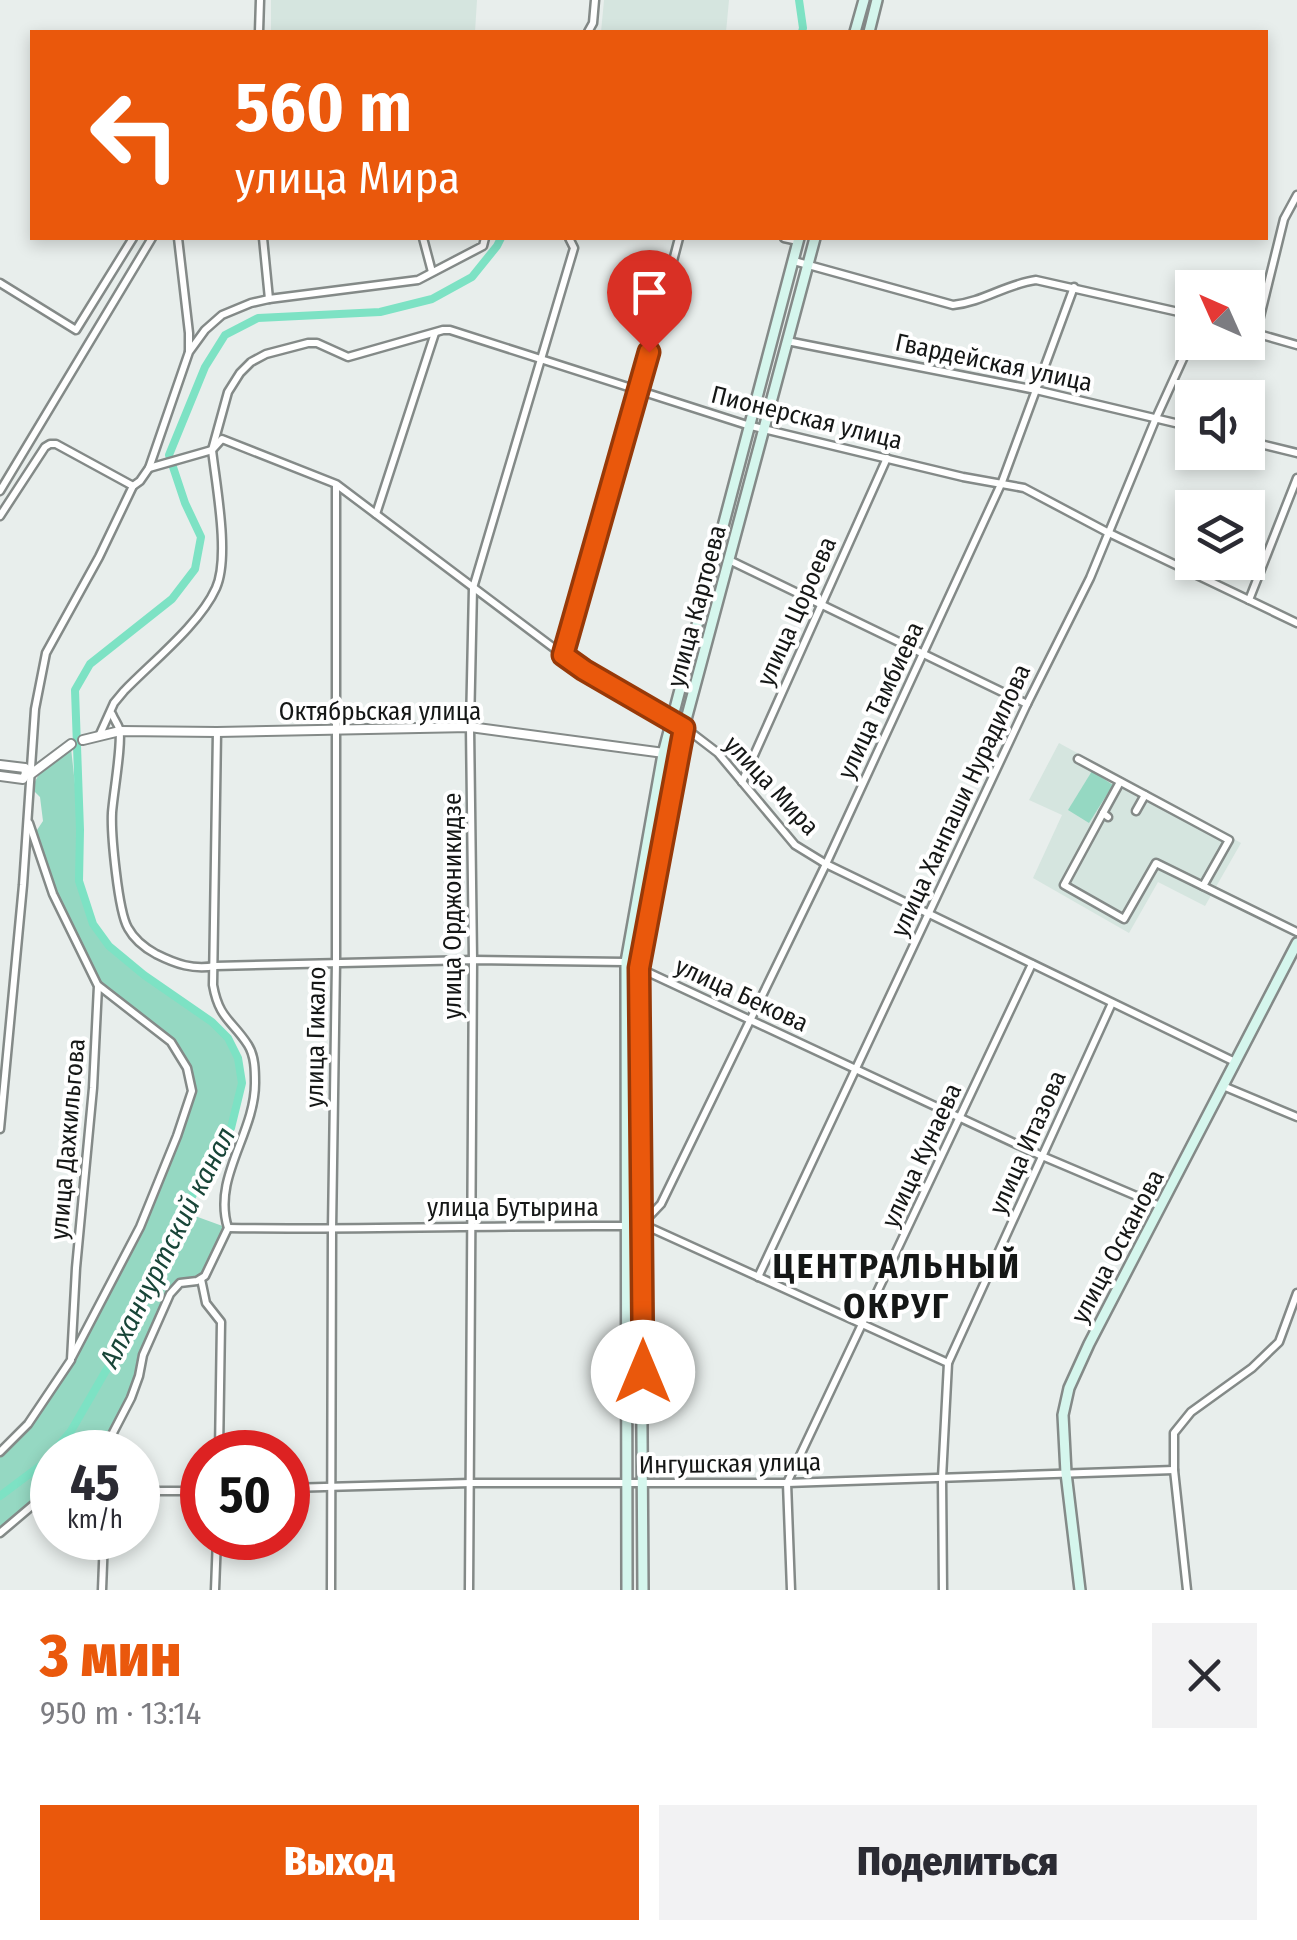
<!DOCTYPE html>
<html lang="ru">
<meta charset="utf-8">
<style>
body{margin:0;font-family:"Fira Sans Condensed",sans-serif;background:#f2f2f3;color:#2b2b33;height:100vh;display:flex;flex-direction:column;font-size:38px;white-space:nowrap}
*{box-sizing:border-box;margin:0}
p{font-size:32px;color:#7c7c81}
.icon{flex:none;width:55px;height:55px;fill:none;stroke:currentColor;stroke-width:2;stroke-linecap:round;stroke-linejoin:round}
.map{position:relative;height:1590px;overflow:hidden}
.panel{display:flex;flex-direction:column;background:#fff;flex:1}
.panel>*{flex:none}
.top-card{position:absolute;left:30px;top:30px;width:1238px;height:210px;border-radius:0px;box-shadow:0 5px 15px #0003;background:#ea580c;color:#fff;overflow:hidden}
.needle{width:65px;rotate:315deg}
.fabs{position:absolute;left:1175px;top:270px;display:grid;gap:20px}
.fabs a{display:grid;place-items:center;width:90px;height:90px;border-radius:0px;background:#fff;box-shadow:0 5px 15px #0003;font-size:50px}
.speed{position:absolute;left:30px;top:1430px;display:flex;gap:20px;font-size:50px;font-weight:700;text-align:center}
.speed>*{display:grid;place-content:center;width:130px;height:130px;border-radius:50%;background:#fff;box-shadow:0 5px 15px #0003;line-height:1}
.speed small{font-size:25px;font-weight:400}
.speed .limit{border:15px solid #d22;background:#fff;color:#111}
.pin{position:absolute;display:grid;place-items:center;width:85px;height:85px;color:#fff;margin:-102px -42px;border-radius:50% 50% 50% 0;rotate:-45deg;box-shadow:0 0 10px #0007}
.pin .icon{rotate:45deg}
.me{position:absolute;width:110px;margin:-55px;rotate:0deg;stroke-linejoin:round;filter:drop-shadow(0 0 8px #0008)}
.turn{display:flex;align-items:center;gap:35px;height:210px;padding:0 40px;font-size:45px}
.turn .icon{width:130px;height:130px;stroke-width:2.5}
.turn b{display:block;font-size:70px;line-height:85px}
.round{display:grid;place-items:center;flex:none;width:105px;height:105px;border-radius:0px;background:#f2f2f3}
.head{display:flex;align-items:center;justify-content:space-between;height:170px;padding:0 40px}
h1{font-size:60px;font-weight:800;line-height:75px;color:#ea580c}
.button{display:flex;gap:20px;margin-top:auto;padding:20px 40px}
.button a{flex:1;height:115px;border-radius:0px;background:#ea580c;color:#fff;font-size:40px;font-weight:800;line-height:115px;text-align:center}
.button a+a{background:#f2f2f3;color:#2b2b33}
.map>svg:first-child{display:block}
</style>
<div class="map">
<svg width="1297" height="1590" viewBox="0 0 1297 1590">
<rect width="100%" height="100%" fill="#e8eeec"/>
<!-- built -->
<g fill="#d5e5df">
<path d="M271,0H477L475,32H271Z"/>
<path d="M604,0H729L726,32H601Z"/>
<path d="M1059,743L1241,843L1205,906L1158,882L1129,933L1033,878L1062,815L1029,800Z"/>
</g>
<!-- green -->
<g fill="#95d8c2">
<path d="M71,748L80,830L79,881L93,924L109,947L144,975L212,1022L228,1038L238,1058L242,1083L231,1128L201,1178L184,1212L228,1228L205,1276L175,1287L143,1354L139,1376L103,1452H52V1494L46,1495L0,1533V1452L28,1424L71,1360L140,1227L192,1091L187,1068L171,1042L98,986L53,894L35,833L43,821L40,797L33,790C35,770 56,760 71,748Z"/>
<path d="M1092,771L1113,785L1089,823L1068,810Z"/>
</g>
<g fill="none" stroke-linecap="round" stroke-linejoin="round">
<!-- canal -->
<g stroke="#7de2c4" stroke-width="8">
<path d="M799,0L803,28L802,32"/>
<path d="M53,1452L71,1431L115,1355L201,1178L231,1128L242,1083L238,1058L228,1038L212,1022L144,975L109,946L93,924L79,881L80,830L75,690L90,664L172,599L195,569L201,537L185,503L169,455L205,367L225,335L258,318L380,312L432,299L472,277L497,246L501,238"/>
<path d="M0,1496L44,1463L52,1453"/>
</g>
<defs>
<g id="minor">
<path d="M259,32L260,0"/>
<path d="M588,32L593,23L595,0"/>
<path d="M178,238L189,333V351"/>
<path d="M263,238L269,299"/>
<path d="M423,238L432,272"/>
<path d="M784,238L798,241"/>
<path d="M794,261L953,305C983,302 1006,284 1036,280L1192,315"/>
<path d="M0,283L76,330L133,238"/>
<path d="M1248,331L1297,345"/>
<path d="M1256,333L1284,219L1297,195"/>
<path d="M787,341L1036,390L1192,427"/>
<path d="M1248,441L1297,453"/>
<path d="M149,468L212,450L222,439L336,484L583,670L684,727L718,753L795,845L826,864L1235,1062"/>
<path d="M0,491L152,238"/>
<path d="M376,514L435,333"/>
<path d="M0,516L45,447L50,444H56L133,486"/>
<path d="M729,560L1027,704"/>
<path d="M1249,600L1297,478"/>
<path d="M563,655L639,391L679,238"/>
<path d="M112,714C114,719 117,723 119,728C123,740 113,796 112,813C111,834 118,911 128,928C134,939 145,948 156,954C176,964 193,970 215,966L473,960L626,962L1042,1156L1160,1206"/>
<path d="M100,734L114,703L124,691C152,662 200,624 216,588C230,557 216,485 212,450L228,392L240,373L251,362L266,354L308,343H317L348,357L443,330H450L747,425L963,477L1024,488L1107,532L1297,623"/>
<path d="M1078,759L1229,840L1203,886"/>
<path d="M742,782L887,458"/>
<path d="M1136,811L1145,795"/>
<path d="M1103,813L1064,885L1124,919L1156,863L1297,932"/>
<path d="M1108,817L1103,813L1120,782"/>
<path d="M1223,1086L1297,1117"/>
<path d="M0,1129L23,885L35,709L46,653L99,557L133,486L140,481L149,468L189,352L205,330L222,315L251,303L269,299L418,280L483,246L485,238"/>
<path d="M642,1224L661,1204L826,864L1002,482L1074,287"/>
<path d="M228,1228C361,1230 493,1225 625,1226L642,1224L948,1363"/>
<path d="M758,1277L1027,704L1090,578L1156,418L1192,339"/>
<path d="M201,1279L206,1303L221,1322L219,1452"/>
<path d="M72,1357L140,1227L177,1136L192,1091L187,1068L171,1042L99,986"/>
<path d="M0,1452L28,1424L71,1360L76,1268L93,1088L98,986L53,894L29,823"/>
<path d="M103,1452L131,1398L139,1376L143,1355L170,1294L180,1283L197,1281L205,1276L228,1228C212,1177 255,1134 255,1083C255,1071 255,1056 248,1045C232,1020 219,1019 213,985L217,732"/>
<path d="M288,1488L470,1483H787L1174,1470"/>
<path d="M138,1491H202"/>
<path d="M0,1533L46,1494H52"/>
<path d="M102,1590L104,1538"/>
<path d="M215,1590L217,1538"/>
<path d="M331,1590L332,1230L336,962V486"/>
<path d="M469,1590L473,960L470,727L473,588L574,248L569,238"/>
<path d="M791,1590L787,1483L1032,964"/>
<path d="M943,1590L942,1478L948,1363L1112,1003"/>
<path d="M1187,1590L1174,1470V1433L1191,1412L1252,1368L1279,1342L1297,1293"/>
</g>
<g id="tertiary">
<path d="M83,740L120,731L217,732L470,727L679,755"/>
<path d="M0,765L25,768L26,774"/>
<path d="M0,776L23,779L26,774H31L71,744"/>
</g>
<g id="secondary">
<path d="M855,32L864,0"/>
<path d="M869,32L877,0"/>
<path d="M627,1590L626,962L663,754L799,238"/>
<path d="M643,1590L639,968L684,727L815,238"/>
<path d="M1080,1590L1066,1473L1063,1415L1069,1388L1089,1344L1297,943"/>
</g>
</defs>
<!-- minor casing -->
<use href="#minor" stroke="#848a88" stroke-width="11"/>
<!-- tertiary casing -->
<use href="#tertiary" stroke="#848a88" stroke-width="12"/>
<!-- secondary casing -->
<use href="#secondary" stroke="#848a88" stroke-width="14"/>
<!-- minor -->
<use href="#minor" stroke="#fff" stroke-width="6"/>
<!-- tertiary -->
<use href="#tertiary" stroke="#fff" stroke-width="8"/>
<!-- secondary -->
<use href="#secondary" stroke="#d5f6ed" stroke-width="9"/>
</g>
<g fill="none" stroke-linecap="round" stroke-linejoin="round">
<defs>
<path id="route" d="M643,1372L639,968L684,728L584,670L563,655L649,352"/>
</defs>
<!-- route casing -->
<use href="#route" stroke="#983908" stroke-width="25"/>
<!-- route -->
<use href="#route" stroke="#ea580c" stroke-width="18"/>
</g>
<g text-anchor="middle" stroke-width="8" stroke-linejoin="round" paint-order="stroke">
<!-- street labels -->
<g font-size="25" fill="#151716" stroke="#fff">
<text transform="translate(994 362) rotate(12)" y="9">Гвардейская улица</text>
<text transform="translate(807 417) rotate(14)" y="9">Пионерская улица</text>
<text transform="translate(696 606) rotate(-75)" y="9">улица Картоева</text>
<text transform="translate(796 611) rotate(-66)" y="9">улица Цороева</text>
<text transform="translate(880 700) rotate(-65)" y="9">улица Тамбиева</text>
<text x="380" y="720">Октябрьская улица</text>
<text transform="translate(772 785) rotate(47)" y="9">улица Мира</text>
<text transform="translate(960 800) rotate(-65)" y="9">улица Ханпаши Нурадилова</text>
<text transform="translate(452 906) rotate(-90)" y="9">улица Орджоникидзе</text>
<text transform="translate(742 994) rotate(25)" y="9">улица Бекова</text>
<text transform="translate(315 1037) rotate(-89)" y="9">улица Гикало</text>
<text transform="translate(67 1139) rotate(-85)" y="9">улица Дахкильгова</text>
<text transform="translate(1027 1142) rotate(-66)" y="9">улица Итазова</text>
<text transform="translate(921 1155) rotate(-65)" y="9">улица Кунаева</text>
<text x="513" y="1216">улица Бутырина</text>
<text transform="translate(1117 1246) rotate(-62)" y="9">улица Осканова</text>
<text transform="translate(730 1463) rotate(-1)" y="9">Ингушская улица</text>
</g>
<!-- water labels -->
<g font-size="28" font-style="italic" fill="#184538" stroke="#fff">
<text transform="translate(167 1247) rotate(-63)" y="10">Алханчуртский канал</text>
</g>
<!-- district labels -->
<g font-size="35" font-weight="bold" letter-spacing="2.5" fill="#151716" stroke="#fff">
<text x="897" y="1278">ЦЕНТРАЛЬНЫЙ<tspan x="897" dy="40">ОКРУГ</tspan></text>
</g>
</g>
</svg>
<div class="fabs">
<a><svg class="needle" viewBox="-14 -14 28 28"><path d="M0-13l5 13h-10z" fill="#e53935"/><path d="M0 13l5-13h-10z" fill="#7c7c81"/></svg></a>
<a><svg class="icon" aria-label="sound" viewBox="0 0 24 24"><path d="M4 9h4l5-4v14l-5-4H4zM17 9q2 3 0 6"/></svg></a>
<a><svg class="icon" aria-label="layers" viewBox="0 0 24 24"><path d="M12 4l9 5-9 5-9-5zM3 14l9 5 9-5"/></svg></a>
</div>
<div class="speed"><div>45<small>km/h</small></div><div class="limit">50</div></div>
<div class="pin" style="left:649px;top:352px;background:#d93025"><svg class="icon" aria-label="arrive" viewBox="0 0 24 24"><path d="M6 21V4h12l-3 4 3 4H6"/></svg></div>
<svg class="me" style="left:643px;top:1372px" viewBox="-20 -20 40 40"><circle r="19" fill="#fff"/><path d="M0-13L10 11 0 6-10 11z" fill="#ea580c"/></svg>
<div class="top-card">
<div class="turn"><svg class="icon" aria-label="left" viewBox="0 0 24 24"><path d="M17 20v-9H6M10 6l-5 5 5 5"/></svg><div><b>560 m</b>улица Мира</div></div>
</div>
</div>
<section class="panel">
<div class="head"><div><h1>3 мин</h1><p>950 m · 13:14</p></div><a class="round"><svg class="icon" aria-label="close" viewBox="0 0 24 24"><path d="M6 6l12 12M18 6L6 18"/></svg></a></div>
<div class="button"><a>Выход</a><a>Поделиться</a></div>
</section>
